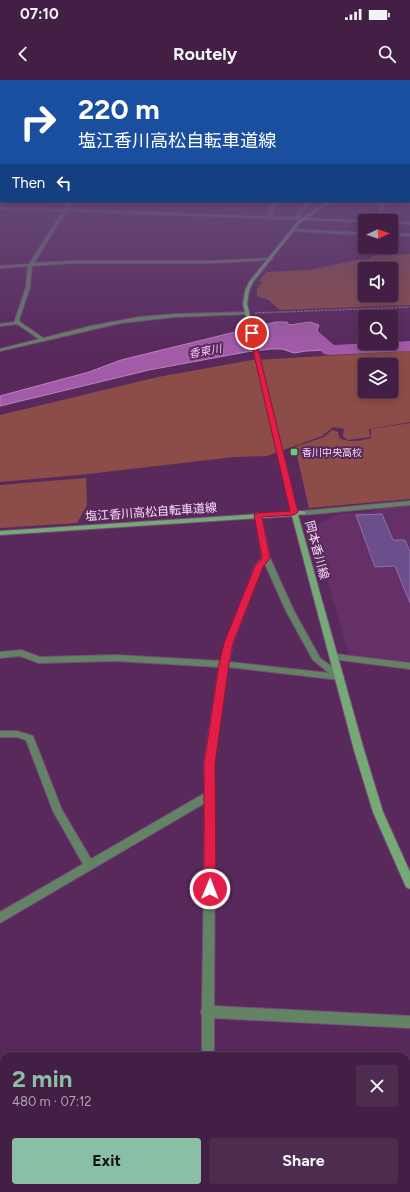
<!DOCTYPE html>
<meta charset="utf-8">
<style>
body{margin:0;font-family:Figtree,"Noto Sans JP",sans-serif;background:#4d2c50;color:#f1f3f6;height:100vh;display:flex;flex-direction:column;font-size:15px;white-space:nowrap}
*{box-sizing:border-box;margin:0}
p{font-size:13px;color:#afa2b3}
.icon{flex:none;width:22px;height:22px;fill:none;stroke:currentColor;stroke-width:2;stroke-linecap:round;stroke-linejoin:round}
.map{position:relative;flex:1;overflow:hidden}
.details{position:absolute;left:0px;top:972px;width:410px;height:140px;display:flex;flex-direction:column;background:#431f45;border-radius:12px 12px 0 0;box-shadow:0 2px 10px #0003,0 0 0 1px #5b3d5e}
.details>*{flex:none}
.hud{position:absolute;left:0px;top:0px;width:410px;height:122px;box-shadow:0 2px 10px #0003,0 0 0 1px #5b3d5e;background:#1a4fa0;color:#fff;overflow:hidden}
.needle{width:26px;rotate:86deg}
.controls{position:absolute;left:358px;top:134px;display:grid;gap:8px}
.controls a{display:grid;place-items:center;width:40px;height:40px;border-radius:4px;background:#431f45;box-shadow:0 2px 10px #0003,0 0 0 1px #5b3d5e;font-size:20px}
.pin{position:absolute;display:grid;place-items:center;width:34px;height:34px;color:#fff;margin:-17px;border:2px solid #fff;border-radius:50%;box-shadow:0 1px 4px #0007}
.me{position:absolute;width:44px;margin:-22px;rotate:1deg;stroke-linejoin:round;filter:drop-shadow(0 0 3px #0008)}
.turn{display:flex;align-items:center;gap:14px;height:84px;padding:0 12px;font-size:18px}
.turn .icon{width:52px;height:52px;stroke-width:2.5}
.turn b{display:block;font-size:28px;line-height:34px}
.then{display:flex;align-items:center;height:38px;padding:0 12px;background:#0003;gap:8px;font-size:15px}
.round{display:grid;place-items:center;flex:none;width:42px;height:42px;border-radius:4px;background:#4d2c50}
.overview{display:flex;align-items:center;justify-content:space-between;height:68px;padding:0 12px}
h1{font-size:24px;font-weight:700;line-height:30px;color:#8abfa5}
.action{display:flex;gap:8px;margin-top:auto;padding:8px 12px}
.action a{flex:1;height:46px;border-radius:4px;background:#8abfa5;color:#111;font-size:16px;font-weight:700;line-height:46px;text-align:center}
.action a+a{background:#4d2c50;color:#f1f3f6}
.status{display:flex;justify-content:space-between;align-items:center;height:28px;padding:0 20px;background:#431f45;direction:ltr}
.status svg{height:11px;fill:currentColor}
header{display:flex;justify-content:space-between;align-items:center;height:52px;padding:0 12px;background:#431f45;font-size:18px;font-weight:700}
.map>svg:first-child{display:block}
</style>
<div class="status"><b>07:10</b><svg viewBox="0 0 49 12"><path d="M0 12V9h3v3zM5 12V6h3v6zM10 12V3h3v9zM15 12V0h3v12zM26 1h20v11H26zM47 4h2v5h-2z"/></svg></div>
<header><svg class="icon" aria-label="back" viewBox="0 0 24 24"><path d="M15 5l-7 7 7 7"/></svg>Routely<svg class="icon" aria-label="search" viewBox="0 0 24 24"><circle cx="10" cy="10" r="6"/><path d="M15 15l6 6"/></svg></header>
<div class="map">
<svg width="410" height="1112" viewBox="0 0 410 1112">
<rect width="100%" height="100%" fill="#59295c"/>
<!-- built -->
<path fill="#652f68" d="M410,425V582L349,575L314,454L317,445L338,434L370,432L383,427Z"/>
<!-- green -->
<g fill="#8c4d48" fill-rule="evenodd">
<path d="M410,174V225L280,230L269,220L257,216V209L263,201L258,202L266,192L310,190L356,180L370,179L372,176ZM365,189H391V215H365Z"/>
<path d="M410,271V342L369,349L370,357L348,360L343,356L344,349L333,347L322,356L267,376L234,377L79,395L0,402V335L158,297L252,280ZM365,285H391V311H365Z"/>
<path d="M410,343V419L309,428L295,367L324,357L332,350L338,352L339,358C350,363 360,361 371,358V349Z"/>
<path d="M86,398L87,425L77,443L0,448V405Z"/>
</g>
<!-- water -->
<path fill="#a25ba7" stroke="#bc82c0" d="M276,242H287L289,245L310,242L319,245L317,250C320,258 327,262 330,270L306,271L294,273L282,269H271L246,272L149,290L0,326V316L89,292L121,280Z"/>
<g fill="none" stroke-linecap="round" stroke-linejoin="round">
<!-- river -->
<path fill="#a25ba7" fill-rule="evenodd" d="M314,251L320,253L334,265L410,261V271L330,275L324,274L310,261L293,260L291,257L293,254Z"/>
</g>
<!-- building -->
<path fill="#6c4e8c" stroke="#8c6eaf" d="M382,434L393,460H405L410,472V523L395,486L375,487L356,435Z"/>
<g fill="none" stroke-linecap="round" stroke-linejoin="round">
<defs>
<g id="minor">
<rect x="409" y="117" width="1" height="2"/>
<path d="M69,121H73L67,129L270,137L268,131L273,121H277L272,131L273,137H296L300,130L308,121H312L303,131L299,138L367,141L365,142L66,131L34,183L73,181H212L271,178L273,179L271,180L212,183H73L32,186L30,207L19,240L20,242L46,260L42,261L17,244L0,246V244L15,242V240L26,207L28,186L0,188V186L29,184L63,131L0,129V127L64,129Z"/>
<path d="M381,121H385L382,141H378Z"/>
<path d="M391,141L410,142V144L391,143Z"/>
<path d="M292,149L365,153V155L291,151Z"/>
<path d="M391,153L410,154V156L391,155Z"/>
<path d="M410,421V425L303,435L300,433L303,431Z"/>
<path d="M258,433L261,435L270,478L294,531L320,578L342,594L344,597L343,599L340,600L228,587L214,684L215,764L214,926L410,936V948L214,938V976H202V935L201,932L202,928L205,723L0,843V832L83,784L53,731L26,660L17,657H0V651H17L33,656L62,730L91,779L205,713L204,684L219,587L116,581L39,583L20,576L0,578V572L21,570L40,577L116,575L221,581L225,563L255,486L262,478L255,435ZM265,484L286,531L313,580L329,593L229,582L233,563L262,487Z"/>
<path d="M335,574L410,583V589L332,579L331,577Z"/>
<path d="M213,1108H227L228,1112H214Z"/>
</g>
<path id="tertiary" d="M247,232H249V234L175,237L121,243L0,271V269L91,246L139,237L175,234Z"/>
<path id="secondary" d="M328,121H332L300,143L253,202L249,211L247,224L297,431H303L306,433L305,434L298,435L364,670L383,732L410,792V809L406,807L373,732L354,670L292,436L0,455V451L291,432L243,224L245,211L249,202L298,141Z"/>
</defs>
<!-- minor casing -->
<use href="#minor" stroke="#764978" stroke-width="2"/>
<!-- tertiary casing -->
<use href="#tertiary" stroke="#764978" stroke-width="2"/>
<!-- secondary casing -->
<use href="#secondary" stroke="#764978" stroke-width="2"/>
<!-- path -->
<path stroke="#8e6490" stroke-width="1.5" stroke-dasharray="2.5 1" stroke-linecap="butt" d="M255,233L410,227"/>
<!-- minor -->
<use href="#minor" fill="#638464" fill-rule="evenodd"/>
<!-- tertiary -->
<use href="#tertiary" fill="#638464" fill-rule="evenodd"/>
<!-- secondary -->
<use href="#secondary" fill="#75aa76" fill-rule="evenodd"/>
</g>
<!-- sky -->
<linearGradient id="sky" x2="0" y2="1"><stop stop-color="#311733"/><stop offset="0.42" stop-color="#644978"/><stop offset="1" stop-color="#644978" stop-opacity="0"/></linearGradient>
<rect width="410" height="268" fill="url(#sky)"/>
<!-- route -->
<path fill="#e11d48" stroke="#92132f" d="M252,251L254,253L298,432L294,435L262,437L270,478L263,487L233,563L229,584L215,684L216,809L214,813L210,815L205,813L204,809V684L219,584L224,563L255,486L262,478L254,435L258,433L290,431L249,253Z"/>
<!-- markers -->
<rect fill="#61d469" stroke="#59295c" stroke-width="1.5" x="290" y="368" width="8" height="8" rx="2"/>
<g text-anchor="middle" stroke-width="4" stroke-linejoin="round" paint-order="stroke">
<!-- far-poi labels -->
<g font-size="10" fill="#f9dcfa" stroke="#59295c" text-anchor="start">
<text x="302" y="376">香川中央高校</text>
</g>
<!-- far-water labels -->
<g font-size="11" font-style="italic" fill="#fcc3ff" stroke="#59295c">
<text transform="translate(205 271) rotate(-11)" y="4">香東川</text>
</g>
<!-- street labels -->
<g font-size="12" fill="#f9dcfa" stroke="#59295c">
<text transform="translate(151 432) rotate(-4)" y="4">塩江香川高松自転車道線</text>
<text transform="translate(317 470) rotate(75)" y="4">岡本香川線</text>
</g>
</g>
</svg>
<div class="controls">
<a><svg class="needle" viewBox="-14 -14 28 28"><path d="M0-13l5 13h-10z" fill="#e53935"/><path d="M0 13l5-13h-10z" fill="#afa2b3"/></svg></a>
<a><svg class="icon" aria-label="sound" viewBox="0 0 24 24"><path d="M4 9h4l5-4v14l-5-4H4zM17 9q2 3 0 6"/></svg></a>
<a><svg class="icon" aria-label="search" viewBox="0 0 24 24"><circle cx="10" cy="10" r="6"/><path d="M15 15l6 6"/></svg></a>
<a><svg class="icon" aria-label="layers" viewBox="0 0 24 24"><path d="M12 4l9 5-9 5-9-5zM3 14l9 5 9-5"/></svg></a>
</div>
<div class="pin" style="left:252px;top:253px;background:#d93025"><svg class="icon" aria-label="arrive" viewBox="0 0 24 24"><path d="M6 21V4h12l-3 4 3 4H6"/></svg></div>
<svg class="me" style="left:210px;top:809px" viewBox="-20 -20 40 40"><circle r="17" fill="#e11d48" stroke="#fff" stroke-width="3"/><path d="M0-11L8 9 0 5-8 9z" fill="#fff"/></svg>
<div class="hud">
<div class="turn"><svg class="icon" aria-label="right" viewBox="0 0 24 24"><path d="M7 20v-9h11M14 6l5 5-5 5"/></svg><div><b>220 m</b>塩江香川高松自転車道線</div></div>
<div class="then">Then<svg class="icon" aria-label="left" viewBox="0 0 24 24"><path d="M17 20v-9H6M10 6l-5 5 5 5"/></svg></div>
</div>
<section class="details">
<div class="overview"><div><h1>2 min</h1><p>480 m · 07:12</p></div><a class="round"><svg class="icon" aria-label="close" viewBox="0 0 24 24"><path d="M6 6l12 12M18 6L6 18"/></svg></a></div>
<div class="action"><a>Exit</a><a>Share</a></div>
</section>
</div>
